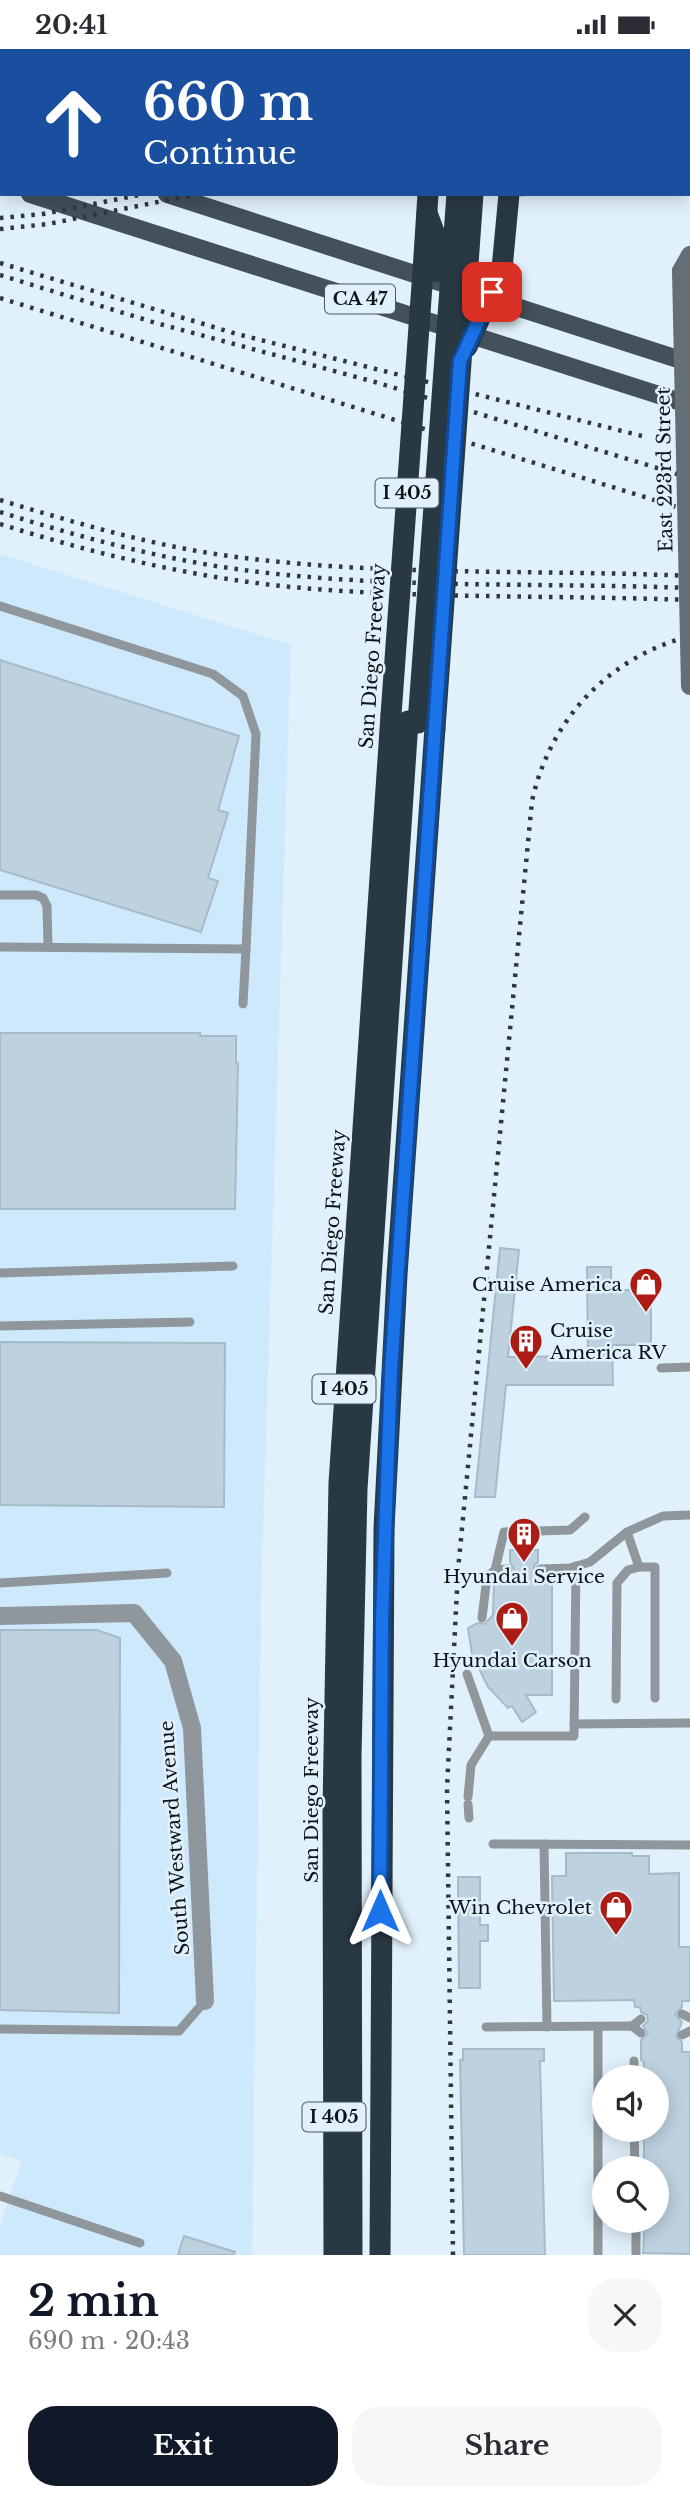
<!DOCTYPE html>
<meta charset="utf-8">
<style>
body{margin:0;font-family:"Libre Baskerville",serif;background:#f7f7f7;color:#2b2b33;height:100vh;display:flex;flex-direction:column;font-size:26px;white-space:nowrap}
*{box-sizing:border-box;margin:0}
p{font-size:23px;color:#7c7c81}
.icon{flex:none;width:38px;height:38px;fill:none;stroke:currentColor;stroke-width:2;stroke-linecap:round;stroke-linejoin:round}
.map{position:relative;height:2206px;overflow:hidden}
.drawer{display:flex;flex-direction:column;background:#fff;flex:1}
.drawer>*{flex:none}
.guide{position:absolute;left:0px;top:0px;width:691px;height:147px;box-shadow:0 4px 18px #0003;background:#1a4fa0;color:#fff;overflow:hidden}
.controls{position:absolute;left:592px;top:2016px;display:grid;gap:14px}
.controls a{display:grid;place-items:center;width:77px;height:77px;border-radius:50%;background:#fff;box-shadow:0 4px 18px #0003;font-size:35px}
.pin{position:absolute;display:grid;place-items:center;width:60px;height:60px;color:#fff;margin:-30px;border-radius:14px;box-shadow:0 4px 10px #0006}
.me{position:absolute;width:77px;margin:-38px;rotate:0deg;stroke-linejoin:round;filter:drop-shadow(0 0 5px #0008)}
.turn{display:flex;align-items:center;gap:24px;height:147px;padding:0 28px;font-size:32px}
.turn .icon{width:91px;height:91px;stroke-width:2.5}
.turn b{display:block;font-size:49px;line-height:60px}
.round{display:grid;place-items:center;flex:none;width:74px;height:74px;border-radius:28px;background:#f7f7f7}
.headline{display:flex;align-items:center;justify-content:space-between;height:119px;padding:0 28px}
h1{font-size:42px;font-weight:700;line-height:52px;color:#111827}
.button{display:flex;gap:14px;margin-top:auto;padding:14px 28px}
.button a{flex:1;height:80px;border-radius:28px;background:#111827;color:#fff;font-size:28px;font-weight:700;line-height:80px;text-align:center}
.button a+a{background:#f7f7f7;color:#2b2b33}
.status{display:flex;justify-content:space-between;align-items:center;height:49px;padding:0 35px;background:#fff;direction:ltr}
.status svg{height:19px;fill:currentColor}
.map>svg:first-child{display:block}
</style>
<div class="status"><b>20:41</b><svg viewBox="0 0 49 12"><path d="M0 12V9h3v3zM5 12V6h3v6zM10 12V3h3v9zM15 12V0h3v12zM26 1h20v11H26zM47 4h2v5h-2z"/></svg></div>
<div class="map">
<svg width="690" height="2206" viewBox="0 0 690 2206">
<rect width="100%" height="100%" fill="#e1f1fc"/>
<!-- built -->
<path fill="#cfe9fc" d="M0,505L291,596L261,1547L252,2206H0V2177L21,2112L0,2105Z"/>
<!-- building -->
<g fill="#bed1df" stroke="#a7bac8" stroke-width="2">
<path d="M0,611L239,687L218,761L228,764L208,829L218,832L201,883L0,821Z"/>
<path d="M0,984H200V987H236V1014H238L235,1160H0Z"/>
<path d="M500,1199L519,1201L508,1308L588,1307L587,1218H611V1241H651V1296H612L613,1336H506L495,1448H475Z"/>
<path d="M0,1293L225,1294L224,1458L0,1456Z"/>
<path d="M510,1501H538V1513L534,1517V1523L538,1531H552V1646H526L536,1663L522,1673L512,1657L508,1659L488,1638L472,1605L468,1579L478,1574L485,1575L493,1566L494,1532H510L515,1522L510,1513Z"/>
<path d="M0,1581H97L120,1589L119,1964L0,1961Z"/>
<path d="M566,1804H632V1807H649V1825L679,1824V1898H690V1952H682V1958L675,1965L682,1973L676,1988L682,1993V2003H690V2205L643,2204L645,2172H656V2119H644V2081H656V2028H644V2013L641,2011V1991L648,1984L643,1977L648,1972L647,1966L641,1963L640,1958H635L634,1951L554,1952L552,1827H566Z"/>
<path d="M458,1828H480V1876H488V1892H480V1939H459Z"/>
<path d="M463,2000H544V2012H540L545,2206H464L460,2011H463Z"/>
<path d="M184,2187L235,2203L234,2206H178Z"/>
</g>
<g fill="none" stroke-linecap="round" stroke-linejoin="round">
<!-- service -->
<g stroke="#8f979d" stroke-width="9">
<path d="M206,2V0"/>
<path d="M0,557L213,625L243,647L256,685L246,900L0,898"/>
<path d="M0,846H36L43,849L47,857L48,898"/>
<path d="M243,955L246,900"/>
<path d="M0,1224L233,1217"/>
<path d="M0,1277L190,1273"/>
<path d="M661,1319L690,1318"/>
<path d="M639,1518H655V1649"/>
<path d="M540,1520L570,1519L590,1513L627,1483L663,1467L690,1466"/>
<path d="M495,1521L504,1483L570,1481L585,1468"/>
<path d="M0,1534L167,1524"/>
<path d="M482,1569L487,1528L495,1521L508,1520"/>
<path d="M467,1625L489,1687H574L576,1517"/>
<path d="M616,1650L617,1534L628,1521L639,1518L627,1483"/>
<path d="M574,1675L690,1674"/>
<path d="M468,1748L471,1716L489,1687"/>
<path d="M468,1755L469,1769"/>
<path d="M493,1795L690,1796"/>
<path d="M544,1795L547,1978"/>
<path d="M682,1965L690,1969"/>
<path d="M632,1977L641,1970"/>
<path d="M486,1978L632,1977L641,1984"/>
<path d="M0,1980L179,1982L205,1952"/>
<path d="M682,1986L690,1982"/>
<path d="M634,2012V2028"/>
<path d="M634,2081L635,2119"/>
<path d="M0,2147L140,2194"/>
<path d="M636,2172V2206"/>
<path d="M598,2206V1978"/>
</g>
<!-- minor -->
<path stroke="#8f979d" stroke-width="18" d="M0,1567L134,1564L173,1612L192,1679L205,1952"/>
<!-- secondary -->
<path stroke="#636e77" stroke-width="18" d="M681,222L690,206"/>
<!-- primary -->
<g stroke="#43515b" stroke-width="18">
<path d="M0,91L2,92"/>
<path d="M0,136H2"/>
<path d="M30,145L690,356"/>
<path d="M167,145L690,314"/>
</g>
<!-- motorway -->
<g stroke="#293944" stroke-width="21">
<path d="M400,0L401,2"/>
<path d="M438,2V0"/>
<path d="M484,2V0"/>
<path d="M524,2L525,0"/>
<path d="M423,222L428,145"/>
<path d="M334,2206L333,1758L339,1434L391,666"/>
<path d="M352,2206L351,1707L357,1440L408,672"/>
<path d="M380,2206L384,1479L397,1226L435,679"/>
</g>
<!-- rail -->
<g stroke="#30383e" stroke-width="4.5" stroke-dasharray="3.5 7" stroke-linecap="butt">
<path d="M510,145H530"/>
<path d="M0,169L43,165L144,145"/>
<path d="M0,180L48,175L198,145"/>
<path d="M0,214L237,285L642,387"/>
<path d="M0,226L156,274L375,333L690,429"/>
<path d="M0,249L690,462"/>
<path d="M0,451C73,473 146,495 222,506C377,528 534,520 690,527"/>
<path d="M0,463C73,486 146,506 222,518C376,541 534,533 690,539"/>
<path d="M0,475C95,505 191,528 291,538C423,550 557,546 690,551"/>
<path d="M453,2206L447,1739L458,1521L532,752C550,670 609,608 690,587"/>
</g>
<!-- secondary-bridge -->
<path stroke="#636e77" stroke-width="18" d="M681,222L690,637"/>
<!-- motorway-bridge -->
<g stroke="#293944" stroke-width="21">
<path d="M427,164L440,199L438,223"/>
<path d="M467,298L502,220L509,145"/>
<path d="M391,666L423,222"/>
<path d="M418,674L457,145"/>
<path d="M435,679L473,145"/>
</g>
</g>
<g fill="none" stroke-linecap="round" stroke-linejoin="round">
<defs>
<path id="route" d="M380,1862L382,1571L391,1322L460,312L492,243"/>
</defs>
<!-- route casing -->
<use href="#route" stroke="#114b97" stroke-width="18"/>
<!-- route -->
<use href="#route" stroke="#1a73e8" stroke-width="12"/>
</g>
<!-- icons -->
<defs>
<symbol id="shop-pin" viewBox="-11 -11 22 30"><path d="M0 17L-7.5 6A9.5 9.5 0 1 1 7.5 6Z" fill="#ad1c14" stroke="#e1f1fc"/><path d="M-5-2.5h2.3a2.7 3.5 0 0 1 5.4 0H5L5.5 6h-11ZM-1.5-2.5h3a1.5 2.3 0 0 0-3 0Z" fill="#fff"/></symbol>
<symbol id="building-pin" viewBox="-11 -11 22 30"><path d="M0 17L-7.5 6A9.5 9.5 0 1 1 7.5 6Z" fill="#ad1c14" stroke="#e1f1fc"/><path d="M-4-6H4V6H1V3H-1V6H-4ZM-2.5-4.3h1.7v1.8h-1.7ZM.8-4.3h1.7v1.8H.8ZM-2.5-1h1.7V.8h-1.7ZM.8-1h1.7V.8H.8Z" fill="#fff"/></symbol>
</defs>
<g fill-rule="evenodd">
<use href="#shop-pin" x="627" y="1216" width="38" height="52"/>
<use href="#building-pin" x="507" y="1273" width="38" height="52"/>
<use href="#building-pin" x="505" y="1466" width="38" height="52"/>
<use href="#shop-pin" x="493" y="1550" width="38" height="52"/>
<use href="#shop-pin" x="597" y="1839" width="38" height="52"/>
</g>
<g text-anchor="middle" stroke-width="5" stroke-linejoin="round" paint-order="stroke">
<!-- shield labels -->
<g fill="#e1f1fc" stroke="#4d565c" stroke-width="2">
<rect x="325" y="235.5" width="70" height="29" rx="5"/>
<rect x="375.5" y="429.5" width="63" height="29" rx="5"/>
<rect x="312.5" y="1325.5" width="63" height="29" rx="5"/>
<rect x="302.5" y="2053.5" width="63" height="29" rx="5"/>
</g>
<g font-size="18" font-weight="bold" fill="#0d1318">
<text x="360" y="256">CA 47</text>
<text x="407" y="450">I 405</text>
<text x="344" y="1346">I 405</text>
<text x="334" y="2074">I 405</text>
</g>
<!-- street labels -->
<g font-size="19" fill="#0d1318" stroke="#e1f1fc">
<text transform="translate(664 421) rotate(-91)" y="7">East 223rd Street</text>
<text transform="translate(372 607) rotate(-86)" y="7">San Diego Freeway</text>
<text transform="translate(332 1173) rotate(-86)" y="7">San Diego Freeway</text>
<text transform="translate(311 1741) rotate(-90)" y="7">San Diego Freeway</text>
<text transform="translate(174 1789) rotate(-94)" y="7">South Westward Avenue</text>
</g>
<!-- poi labels -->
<g font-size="19" fill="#0d1318" stroke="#e1f1fc" text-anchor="end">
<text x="622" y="1242">Cruise America</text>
<text x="550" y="1288" text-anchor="start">Cruise<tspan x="550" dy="22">America RV</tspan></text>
<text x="524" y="1534" text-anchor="middle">Hyundai Service</text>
<text x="512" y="1618" text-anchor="middle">Hyundai Carson</text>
<text x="592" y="1865">Win Chevrolet</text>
</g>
</g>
</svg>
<div class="controls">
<a><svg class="icon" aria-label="sound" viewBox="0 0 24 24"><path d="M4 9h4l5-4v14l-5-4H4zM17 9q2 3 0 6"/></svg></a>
<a><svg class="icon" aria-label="search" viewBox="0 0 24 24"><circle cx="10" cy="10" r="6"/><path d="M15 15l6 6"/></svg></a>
</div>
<div class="pin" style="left:492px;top:243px;background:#d93025"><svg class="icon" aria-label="arrive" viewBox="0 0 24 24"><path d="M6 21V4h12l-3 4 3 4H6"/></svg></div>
<svg class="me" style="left:380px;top:1862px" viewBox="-20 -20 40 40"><path d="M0-17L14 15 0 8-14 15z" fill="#1a73e8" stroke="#fff" stroke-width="4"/></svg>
<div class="guide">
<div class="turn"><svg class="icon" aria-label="ahead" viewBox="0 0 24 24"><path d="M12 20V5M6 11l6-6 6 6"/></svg><div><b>660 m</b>Continue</div></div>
</div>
</div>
<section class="drawer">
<div class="headline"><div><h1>2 min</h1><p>690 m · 20:43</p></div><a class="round"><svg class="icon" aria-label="close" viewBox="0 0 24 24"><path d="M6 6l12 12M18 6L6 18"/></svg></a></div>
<div class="button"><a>Exit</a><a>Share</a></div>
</section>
